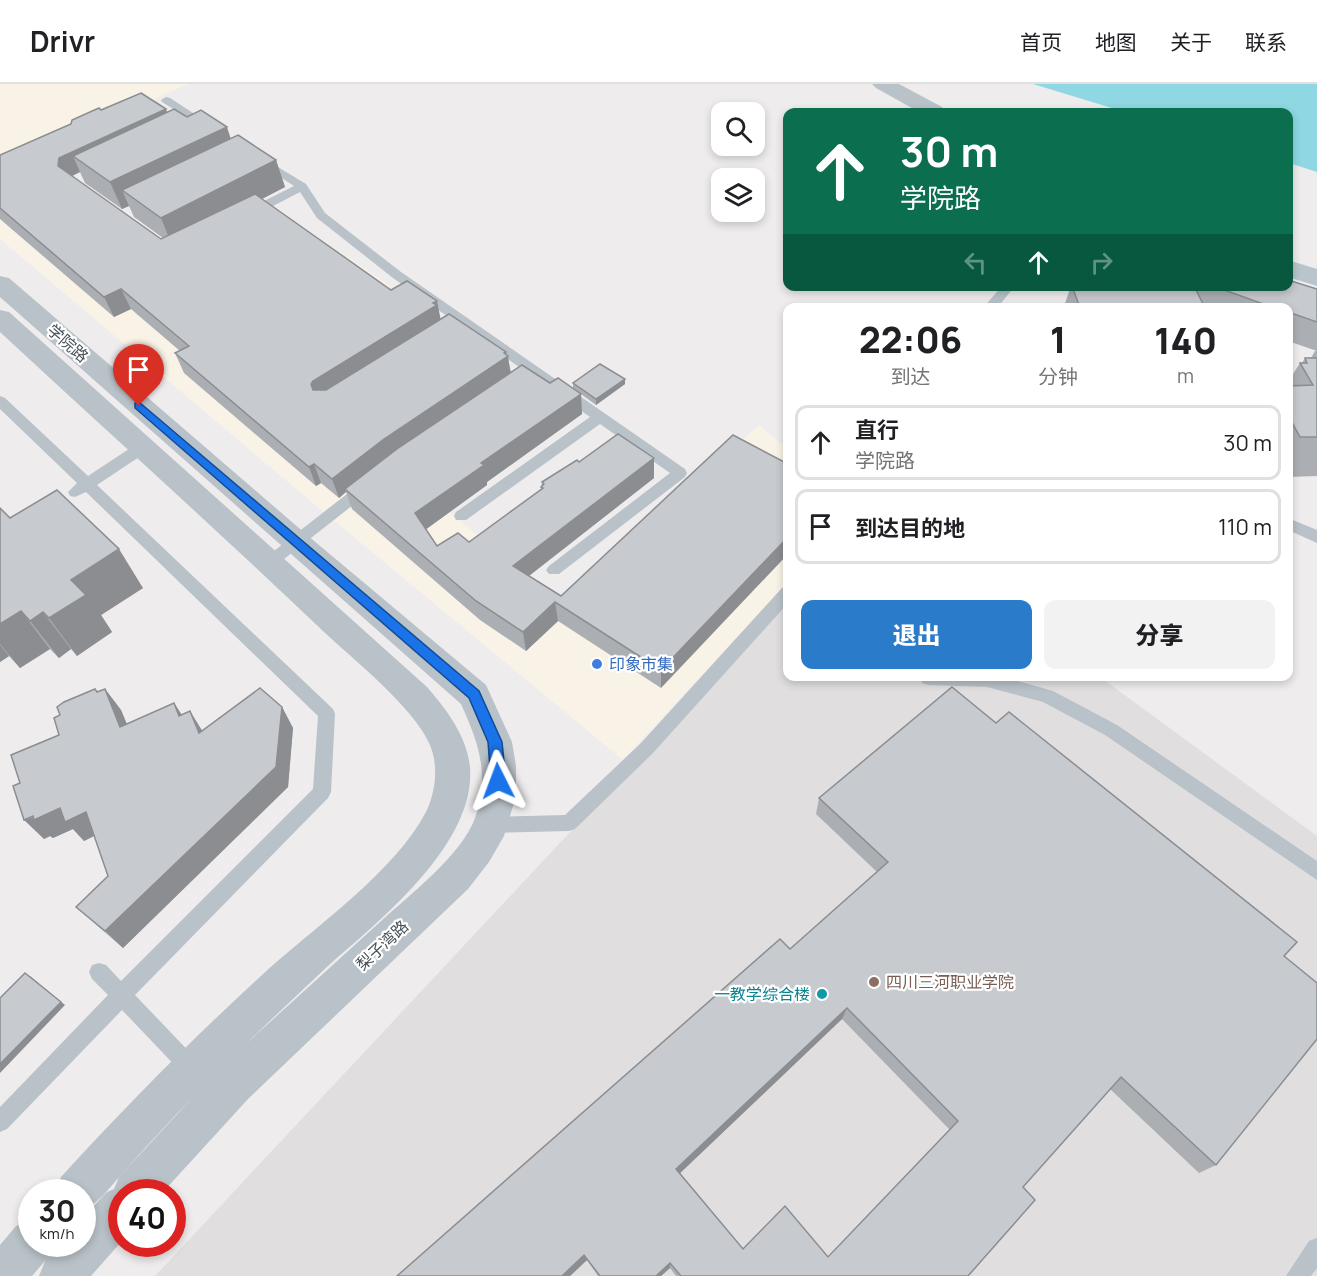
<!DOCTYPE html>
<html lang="zh">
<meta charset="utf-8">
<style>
body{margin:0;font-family:Manrope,"Noto Sans SC",sans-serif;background:#f2f2f2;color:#202124;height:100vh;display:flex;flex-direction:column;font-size:22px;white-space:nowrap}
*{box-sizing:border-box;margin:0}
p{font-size:20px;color:#757577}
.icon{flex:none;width:33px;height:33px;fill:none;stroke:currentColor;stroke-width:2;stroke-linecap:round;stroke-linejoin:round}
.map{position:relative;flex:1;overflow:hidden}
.panel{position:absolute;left:783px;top:219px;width:510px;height:378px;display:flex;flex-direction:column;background:#fff;border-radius:12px;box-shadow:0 3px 9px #0003}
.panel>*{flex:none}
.guide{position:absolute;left:783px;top:24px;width:510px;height:183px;border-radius:12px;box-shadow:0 3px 9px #0003;background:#0b6e4f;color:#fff;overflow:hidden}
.tools{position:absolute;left:711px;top:18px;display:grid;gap:12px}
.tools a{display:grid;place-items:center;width:54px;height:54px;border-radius:12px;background:#fff;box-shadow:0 3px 9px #0003;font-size:30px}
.speed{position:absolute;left:18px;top:1095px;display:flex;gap:12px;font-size:30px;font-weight:700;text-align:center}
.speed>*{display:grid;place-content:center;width:78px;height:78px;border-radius:50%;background:#fff;box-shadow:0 3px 9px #0003;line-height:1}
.speed small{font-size:15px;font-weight:400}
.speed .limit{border:9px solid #d22;background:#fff;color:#111}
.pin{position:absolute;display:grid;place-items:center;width:51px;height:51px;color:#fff;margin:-62px -26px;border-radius:50% 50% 50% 0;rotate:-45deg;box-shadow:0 0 6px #0007}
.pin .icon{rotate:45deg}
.me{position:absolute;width:66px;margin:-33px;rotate:357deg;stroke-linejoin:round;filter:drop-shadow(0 0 4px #0008)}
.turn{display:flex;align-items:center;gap:21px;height:126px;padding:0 18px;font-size:27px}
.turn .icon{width:78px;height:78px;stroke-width:2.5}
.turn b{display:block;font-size:42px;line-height:51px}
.lanes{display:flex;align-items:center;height:57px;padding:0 18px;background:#0003;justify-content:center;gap:30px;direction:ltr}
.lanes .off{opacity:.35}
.eta{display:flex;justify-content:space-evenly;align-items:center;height:102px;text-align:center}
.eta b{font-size:36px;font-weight:800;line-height:42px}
.button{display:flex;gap:12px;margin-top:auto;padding:12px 18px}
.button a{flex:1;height:69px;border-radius:12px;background:#2a7ccb;color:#fff;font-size:24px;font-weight:800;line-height:69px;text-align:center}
.button a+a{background:#f2f2f2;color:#202124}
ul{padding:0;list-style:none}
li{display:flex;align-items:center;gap:18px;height:75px;margin:0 12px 9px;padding:0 6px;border:3px solid #e0e0e0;border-radius:12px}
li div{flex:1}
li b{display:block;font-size:22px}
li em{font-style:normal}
header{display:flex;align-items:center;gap:36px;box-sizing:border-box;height:84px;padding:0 30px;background:#fff;border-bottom:2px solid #e0e0e0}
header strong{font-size:28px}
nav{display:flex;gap:33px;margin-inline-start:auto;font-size:21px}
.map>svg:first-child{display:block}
</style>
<header>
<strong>Drivr</strong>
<nav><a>首页</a><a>地图</a><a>关于</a><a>联系</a></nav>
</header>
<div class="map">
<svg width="1317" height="1192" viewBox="0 0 1317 1192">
<rect width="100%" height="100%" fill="#efeced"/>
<!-- commercial -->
<path fill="#f9f2e6" d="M0,0H188L20,75L154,189L280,127L390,202L259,273L561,519L759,341L787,364V499L623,676L308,415L0,155Z"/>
<!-- education -->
<path fill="#e0dede" d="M787,516L788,592L1100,593L1317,752V1192H155Z"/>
<!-- water -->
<path fill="#8fd7e2" d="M1033,0H1317V88L1289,79L1288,28H1125Z"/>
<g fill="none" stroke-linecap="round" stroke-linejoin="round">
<!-- service -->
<g fill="#b9c2c8" fill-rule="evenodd">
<path d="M166,13L170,14L213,42L212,44H204L162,18L161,16Z"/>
<path d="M263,74L306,100L325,129L401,188L685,385L687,389L685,393L559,490H549L546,486L549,482L670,389L600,340L466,436H456L454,432L456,428L590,333L393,194L317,134L300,108L254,132H246V126L294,102L259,79L257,77Z"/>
<path d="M1002,202H1015L997,224H983Z"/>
<path d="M0,312L5,314L88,392L138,359H148L150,363L148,367L97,401L333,625L335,630L331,708L328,714L135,911L199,978L202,985L199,992L192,995L185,992L122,926L7,1045L0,1048V1023L108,911L92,895L89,888L92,881L99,879L106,881L121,897L313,705L318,632L86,408L75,413L70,412L68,408L77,399L0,325Z"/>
<path d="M366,398L371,399L373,403L371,407L275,482H265L262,478L265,474L361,399Z"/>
<path d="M1288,434L1317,446V459L1288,446Z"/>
<path d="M788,502V519L653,669L575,745L569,747L491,749L485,747L482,741L485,735L491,733L565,731L641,659L782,504Z"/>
<path d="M921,592H1000L1053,607L1117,641L1317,777V796L1105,651L1043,618L987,603L928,601L922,599Z"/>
<path d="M1317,1154V1184L1311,1192H1286L1309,1157Z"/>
</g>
<!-- minor -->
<path fill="#b9c2c8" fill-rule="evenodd" d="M872,0H899L942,23L945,28H919L876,4Z"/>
<!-- tertiary -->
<path fill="#b9c2c8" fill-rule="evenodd" d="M0,192L9,194L307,451L486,601L512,658L516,682V712L504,752L489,778L468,805L248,1015L163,1108H122V1157L91,1192H39L45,1177L32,1192H0V1161L16,1142L32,1136V1160H53L48,1173L60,1160H82V1134L107,1108L114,1105L119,1093L193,1013C171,1036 150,1058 129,1082C115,1096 101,1119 82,1127V1108H55L61,1093C125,1023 192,955 262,891C313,844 394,789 426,728C436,707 439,680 429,659C413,623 353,575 323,547C217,446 108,348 0,248V226L9,228L427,603C446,625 467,652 470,683C476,760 380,836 328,882C301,907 275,932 248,958C292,918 336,878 380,838C408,812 462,771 475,734C490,690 479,660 461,620L0,213Z"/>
<!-- secondary -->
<path fill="#bac4cd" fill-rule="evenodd" d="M1288,176L1317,185V202L1288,193Z"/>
</g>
<!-- wall -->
<g fill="#abaeb2" fill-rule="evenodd">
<path d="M166,25L167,28L187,33L276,76L285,103L262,115L391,206L440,235L506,268L511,288L550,299L573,304V299L625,300L596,321L581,310L582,330L487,398V401L426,445L437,462L469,458L541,406L542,398L579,378L654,374V394L529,492L561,512L733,351L661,604L558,537L526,567L480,536L352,425L346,408L339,414L321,399L316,402L184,289L175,269L180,267L131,225L114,233L0,135V71L101,26ZM80,88L85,99L122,125L129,122L134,133L163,154L161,155L72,92Z"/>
<path d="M1071,202H1288L1317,205V267L1288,257V224H1053L1064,222Z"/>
<path d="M1315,267H1317V392L1288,393V298L1300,279H1302L1305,274H1311Z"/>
<path d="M0,424L10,434L143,504L101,531L112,548L77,572L71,565L59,574L50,565L20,584L9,572L0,578Z"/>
<path d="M105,605L121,626L127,640L174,619L181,630L202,647L282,623L293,644L288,703L123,864L76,823L108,792L94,752L84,757L73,745L53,754L50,752L44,755L20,699L59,651L60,631L97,608Z"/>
<path d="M819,714L1284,872L1216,1081L1199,1089L1110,1005L1023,1103L968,1192H676L670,1184L661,1192H598L587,1176L570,1192H397L790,865L877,788L816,730ZM842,935L950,1046L828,1173L743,1165L680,1089Z"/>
</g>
<!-- shaded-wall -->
<g fill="#8b8d91">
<path d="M166,25L173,45L73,72L80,88L68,94L58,82L59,74Z"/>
<path d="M227,43L236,71L122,106L129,122L122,125L110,98Z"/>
<path d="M276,76L285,103L172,161L161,134Z"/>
<path d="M121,205L131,225L114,233L104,213Z"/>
<path d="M437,217L441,237L317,320L311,300L313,297Z"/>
<path d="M506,268V274L508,272L511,292L345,405L346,408L339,414L332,395L384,355Z"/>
<path d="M625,295V300L596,321V315Z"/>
<path d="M581,310L582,330L487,398V401L421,449L415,429L481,379Z"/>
<path d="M654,374V394L516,502L513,482Z"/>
<path d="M314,380L321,399L316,402L309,383Z"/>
<path d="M788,453V470L661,604V586Z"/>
<path d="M119,465L143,504L101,531L112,548L77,572L49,534L71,496Z"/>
<path d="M555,518L558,537L526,567L523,548Z"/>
<path d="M21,527L50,565L20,584L0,560V540Z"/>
<path d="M43,528L71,565L59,574L30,537Z"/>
<path d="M0,561L9,572L0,578Z"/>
<path d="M105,605L121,626L136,663L120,643Z"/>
<path d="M174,619L188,640L179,632Z"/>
<path d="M282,623L293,644L288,703L123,864L105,847Z"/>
<path d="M190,627L203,648L199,649Z"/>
<path d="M60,724L86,728L104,747L84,757L73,745L53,754L50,752L44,755L24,736Z"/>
<path d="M30,892L65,921L0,989V980Z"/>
<path d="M847,924L842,935L676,1093V1085Z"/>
<path d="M584,1171L587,1176L570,1192H562Z"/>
<path d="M670,1179V1184L661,1192H656Z"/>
</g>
<!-- building -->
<g fill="#c7cacf" stroke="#8b8d91" stroke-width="1.5" fill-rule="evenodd">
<path d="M141,9L166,25L59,74L58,82L161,155L255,110L391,206L407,197L437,217L433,219L437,221L313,297L311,300L313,306H326L449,230L506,268L504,269L508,272L384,355L332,395L314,380L309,383L175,269L189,262L121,205L104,213L0,124V71L71,40L72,36L99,24L101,26Z"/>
<path d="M174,25L187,33L201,26L227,43L110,98L73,72Z"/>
<path d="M238,51L276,76L161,134L122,106Z"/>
<path d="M1288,196L1317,205V238L1288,228V224H1275L1213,202H1288Z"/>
<path d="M1072,202H1194L1205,224H1053L1079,221Z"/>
<path d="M1305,274H1317V353H1300L1288,331V305H1291L1289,302L1313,301L1300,279H1307Z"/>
<path d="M600,280L625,295L596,315L573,299Z"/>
<path d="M522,281L550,299L558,294L581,310L481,379L484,381L415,429L437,462L458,449L469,458L543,404L541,403L544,400L542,398L577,376L579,378L618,350L654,374L513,482L561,512L733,351L788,380V453L661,586L555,518L523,548L476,517L345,405L397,365Z"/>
<path d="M57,406L119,465L71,496L86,511L49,534L43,528L30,537L21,527L0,540V424L10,434Z"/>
<path d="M952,603L996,639L1009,628L1297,858L1284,872L1317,899V955L1216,1081L1121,993L1023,1103L1035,1116L968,1192H681L670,1179L656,1192H600L584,1171L562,1192H397L780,855L790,865L888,778L819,714ZM847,924L958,1037L828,1173L785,1122L743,1165L676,1085Z"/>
<path d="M260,604L282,623L276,683L105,847L76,823L108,792L86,728L65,738L60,724L34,736L33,732L24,736L13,702L20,699L11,671L59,651L54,634L60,631L57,623L64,618L95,605L97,608L105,605L120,643L174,619L179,632L190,627L199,649Z"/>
<path d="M25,889L61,918L0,980V914Z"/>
</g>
<!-- route -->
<path fill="#1a73e8" stroke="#114b97" stroke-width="1.5" d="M139,318L479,607L502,658L506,697L504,702L498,704L493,702L491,697L488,658L469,614L135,324V319Z"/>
<!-- markers -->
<circle fill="#3f7fe0" stroke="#fff" stroke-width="2" cx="597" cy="580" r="6"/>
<circle fill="#8d6e63" stroke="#fff" stroke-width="2" cx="874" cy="898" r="6"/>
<circle fill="#0f9aa8" stroke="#fff" stroke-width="2" cx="822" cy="910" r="6"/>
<g text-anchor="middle" stroke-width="4.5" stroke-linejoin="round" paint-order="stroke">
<!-- street labels -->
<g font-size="16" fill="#475158" stroke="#fff">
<text transform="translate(68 259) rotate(41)" y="6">学院路</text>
<text transform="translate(382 861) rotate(-43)" y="6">梨子湾路</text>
</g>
<!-- shop labels -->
<g font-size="16" fill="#366cbe" stroke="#fff" text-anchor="start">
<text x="609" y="586">印象市集</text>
</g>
<!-- education labels -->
<g font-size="16" fill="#785e54" stroke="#fff" text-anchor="start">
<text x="886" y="904">四川三河职业学院</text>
</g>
<!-- culture labels -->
<g font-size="16" fill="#0d838f" stroke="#fff" text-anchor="end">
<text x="810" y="916">一教学综合楼</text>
</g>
</g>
</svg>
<div class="tools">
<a><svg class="icon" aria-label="search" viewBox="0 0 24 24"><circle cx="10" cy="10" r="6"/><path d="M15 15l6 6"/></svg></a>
<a><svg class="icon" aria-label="layers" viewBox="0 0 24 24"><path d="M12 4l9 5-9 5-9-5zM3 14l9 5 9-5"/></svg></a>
</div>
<div class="speed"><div>30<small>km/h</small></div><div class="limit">40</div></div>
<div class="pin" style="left:139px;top:322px;background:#d93025"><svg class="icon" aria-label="arrive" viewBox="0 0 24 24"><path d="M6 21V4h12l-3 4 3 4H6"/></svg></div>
<svg class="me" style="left:498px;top:697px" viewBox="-20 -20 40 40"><path d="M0-17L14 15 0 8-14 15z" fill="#1a73e8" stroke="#fff" stroke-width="4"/></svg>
<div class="guide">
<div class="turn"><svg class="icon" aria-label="ahead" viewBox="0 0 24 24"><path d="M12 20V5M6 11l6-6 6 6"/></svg><div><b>30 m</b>学院路</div></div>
<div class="lanes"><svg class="icon off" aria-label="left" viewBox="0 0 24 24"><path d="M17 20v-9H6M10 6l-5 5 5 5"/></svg><svg class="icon" aria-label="ahead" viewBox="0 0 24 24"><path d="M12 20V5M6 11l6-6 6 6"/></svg><svg class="icon off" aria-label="right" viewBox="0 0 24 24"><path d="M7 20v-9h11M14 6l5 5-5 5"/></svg></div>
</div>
<section class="panel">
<div class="eta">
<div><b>22:06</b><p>到达</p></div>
<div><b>1</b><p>分钟</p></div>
<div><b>140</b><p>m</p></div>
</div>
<ul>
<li><svg class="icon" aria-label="ahead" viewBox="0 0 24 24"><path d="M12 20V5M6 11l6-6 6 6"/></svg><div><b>直行</b><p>学院路</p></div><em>30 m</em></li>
<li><svg class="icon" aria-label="arrive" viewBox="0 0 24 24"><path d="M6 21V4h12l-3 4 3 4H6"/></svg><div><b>到达目的地</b></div><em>110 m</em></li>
</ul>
<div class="button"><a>退出</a><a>分享</a></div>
</section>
</div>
